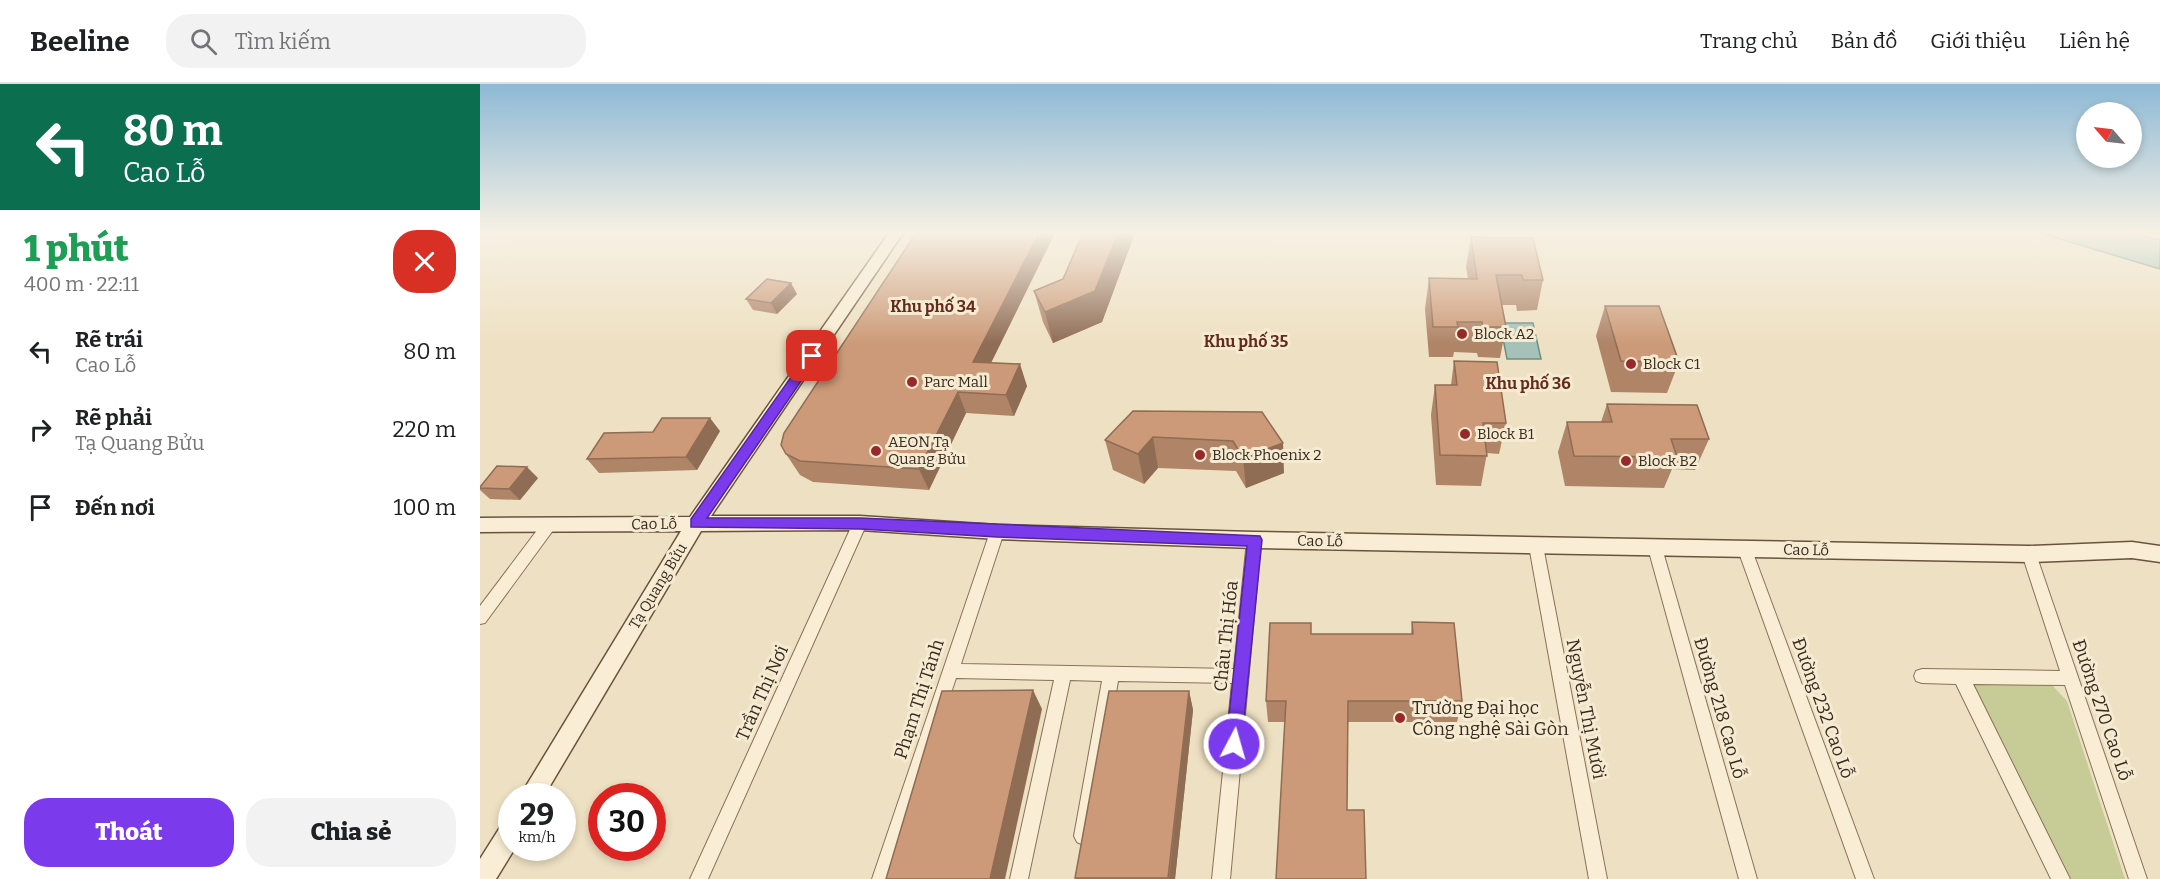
<!DOCTYPE html>
<html lang="vi">
<meta charset="utf-8">
<style>
body{margin:0;font-family:Bitter,serif;background:#f2f2f2;color:#202124;height:100vh;display:flex;flex-direction:column;font-size:22px;white-space:nowrap}
*{box-sizing:border-box;margin:0}
p{font-size:20px;color:#757577}
.icon{flex:none;width:33px;height:33px;fill:none;stroke:currentColor;stroke-width:2;stroke-linecap:round;stroke-linejoin:round}
.map{position:relative;flex:1;overflow:hidden}
.drawer{display:flex;flex-direction:column;background:#fff;width:480px}
.drawer>*{flex:none}
.hud{background:#0b6e4f;color:#fff;overflow:hidden}
.needle{width:39px;rotate:298deg}
.fabs{position:absolute;left:1596px;top:18px;display:grid;gap:12px}
.fabs a{display:grid;place-items:center;width:66px;height:66px;border-radius:50%;background:#fff;box-shadow:0 3px 9px #0003;font-size:30px}
.speed{position:absolute;left:18px;top:699px;display:flex;gap:12px;font-size:30px;font-weight:700;text-align:center}
.speed>*{display:grid;place-content:center;width:78px;height:78px;border-radius:50%;background:#fff;box-shadow:0 3px 9px #0003;line-height:1}
.speed small{font-size:15px;font-weight:400}
.speed .limit{border:9px solid #d22;background:#fff;color:#111}
.pin{position:absolute;display:grid;place-items:center;width:51px;height:51px;color:#fff;margin:-26px;border-radius:12px;box-shadow:0 3px 9px #0006}
.me{position:absolute;width:66px;margin:-33px;rotate:6deg;stroke-linejoin:round;filter:drop-shadow(0 0 4px #0008)}
.turn{display:flex;align-items:center;gap:21px;height:126px;padding:0 24px;font-size:27px}
.turn .icon{width:78px;height:78px;stroke-width:2.5}
.turn b{display:block;font-size:42px;line-height:51px}
.round{display:grid;place-items:center;flex:none;width:63px;height:63px;border-radius:24px;background:#f2f2f2}
.summary{display:flex;align-items:center;justify-content:space-between;height:102px;padding:0 24px}
h1{font-size:36px;font-weight:800;line-height:45px;color:#1e9e55}
.button{display:flex;gap:12px;margin-top:auto;padding:12px 24px}
.button a{flex:1;height:69px;border-radius:24px;background:#7c3aed;color:#fff;font-size:24px;font-weight:800;line-height:69px;text-align:center}
.button a+a{background:#f2f2f2;color:#202124}
ul{padding:0;list-style:none}
li{display:flex;align-items:center;gap:18px;height:78px;padding:0 24px}
li div{flex:1}
li b{display:block;font-size:22px}
li em{font-style:normal}
header{display:flex;align-items:center;gap:36px;box-sizing:border-box;height:84px;padding:0 30px;background:#fff;border-bottom:2px solid #e0e0e0}
header strong{font-size:28px}
nav{display:flex;gap:33px;margin-inline-start:auto;font-size:21px}
.search{width:420px;height:54px;background:#f2f2f2;display:flex;align-items:center;gap:15px;box-sizing:border-box;padding:0 21px;border-radius:24px;color:#757577;font-size:22px}
main{display:flex;flex:1;min-height:0}
.map>svg:first-child{display:block}
</style>
<header>
<strong>Beeline</strong>
<div class="search"><svg class="icon" aria-label="search" viewBox="0 0 24 24"><circle cx="10" cy="10" r="6"/><path d="M15 15l6 6"/></svg>Tìm kiếm</div>
<nav><a>Trang chủ</a><a>Bản đồ</a><a>Giới thiệu</a><a>Liên hệ</a></nav>
</header>
<main>
<section class="drawer">
<div class="hud">
<div class="turn"><svg class="icon" aria-label="left" viewBox="0 0 24 24"><path d="M17 20v-9H6M10 6l-5 5 5 5"/></svg><div><b>80 m</b>Cao Lỗ</div></div>
</div>
<div class="summary"><div><h1>1 phút</h1><p>400 m · 22:11</p></div><a class="round" style="background:#d93025;color:#fff"><svg class="icon" aria-label="close" viewBox="0 0 24 24"><path d="M6 6l12 12M18 6L6 18"/></svg></a></div>
<ul>
<li><svg class="icon" aria-label="left" viewBox="0 0 24 24"><path d="M17 20v-9H6M10 6l-5 5 5 5"/></svg><div><b>Rẽ trái</b><p>Cao Lỗ</p></div><em>80 m</em></li>
<li><svg class="icon" aria-label="right" viewBox="0 0 24 24"><path d="M7 20v-9h11M14 6l5 5-5 5"/></svg><div><b>Rẽ phải</b><p>Tạ Quang Bửu</p></div><em>220 m</em></li>
<li><svg class="icon" aria-label="arrive" viewBox="0 0 24 24"><path d="M6 21V4h12l-3 4 3 4H6"/></svg><div><b>Đến nơi</b></div><em>100 m</em></li>
</ul>
<div class="button"><a>Thoát</a><a>Chia sẻ</a></div>
</section>
<div class="map">
<svg width="1680" height="795" viewBox="0 0 1680 795">
<rect width="100%" height="100%" fill="#eee0c2"/>
<!-- green -->
<path fill="#c7cc96" d="M1490,598L1570,599L1587,617L1645,795H1591Z"/>
<!-- water -->
<g fill="#a5c1b8" stroke="#6b8f85" stroke-width="1.5">
<path d="M1560,149H1651L1680,156V185Z"/>
<path d="M1020,239H1053L1061,275H1027Z"/>
</g>
<g fill="none" stroke-linecap="round" stroke-linejoin="round">
<defs>
<g id="street">
<path d="M380,433L385,435L387,439L228,795H210L373,439L375,435Z"/>
<path d="M69,435L74,437L76,441L74,445L5,539L0,540V522L64,437Z"/>
<path d="M517,442L522,444L524,448L481,580L754,585L767,456L769,452H779L781,456L750,795H732L752,599L638,597L612,752L609,758L603,761L597,758L594,752L622,597L590,596L548,795H530L574,596L476,594L410,795H392L510,448L512,444Z"/>
<path d="M1056,456L1061,458L1063,462L1127,795H1109L1049,462L1051,458Z"/>
<path d="M1175,458L1180,460L1182,464L1277,795H1259L1168,464L1170,460Z"/>
<path d="M1265,460L1270,462L1272,466L1394,795H1376L1258,466L1260,462Z"/>
<path d="M1549,464L1554,466L1556,470L1667,795H1649L1585,601L1493,600L1590,795H1571L1476,600L1442,599L1436,597L1434,592L1436,587L1442,585L1580,587L1542,470L1544,466Z"/>
</g>
<g id="secondary">
<path d="M409,149H423L231,432H380L517,441L774,448L1549,462L1652,458L1680,462V478L1652,474L1549,478L774,464L517,455L380,446L221,447L64,712H40L201,447L0,448V434L210,433Z"/>
<path d="M32,733V764H35L16,795H0V775L24,737Z"/>
</g>
</defs>
<!-- street casing -->
<use href="#street" stroke="#887159" stroke-width="2"/>
<!-- secondary casing -->
<use href="#secondary" stroke="#6a533c" stroke-width="3"/>
<!-- street -->
<use href="#street" fill="#f9eed5" fill-rule="evenodd"/>
<!-- secondary -->
<use href="#secondary" fill="#f9eed5" fill-rule="evenodd"/>
</g>
<!-- wall -->
<g fill="#af8467">
<path d="M436,149H575L511,279L547,302L534,332L486,329L449,406L333,398L320,391L306,370Z"/>
<path d="M603,149H655L622,238L573,259L563,238L554,207L583,195Z"/>
<path d="M991,153L1063,196L1057,226L1037,227L1036,221H1022L1026,243L1020,274L998,273L997,269L974,268L973,273H949L945,225L949,194L988,195L986,183Z"/>
<path d="M317,210L297,230L273,226L266,215Z"/>
<path d="M1125,222L1199,278L1187,309L1131,308L1116,252Z"/>
<path d="M974,277L1026,339L1019,370L1007,369L1001,402L956,401L951,331L955,301H971Z"/>
<path d="M1127,320L1229,355L1215,386L1192,385L1184,404L1085,402L1078,368L1087,338H1121Z"/>
<path d="M782,328L804,389L766,404L756,387L678,384L664,400L633,386L625,356Z"/>
<path d="M240,347L217,386L119,389L107,375Z"/>
<path d="M58,394L40,416L10,415L0,406V403Z"/>
<path d="M932,538L982,617L977,638H868L867,726L886,795L805,638H788L786,617L831,550H931Z"/>
<path d="M709,607L713,626L695,795H596L595,794Z"/>
</g>
<!-- shaded-wall -->
<g fill="#8f6c54">
<path d="M559,149H575L501,299L493,278Z"/>
<path d="M638,149H655L622,238L573,259L565,228Z"/>
<path d="M311,199L317,210L297,230L291,219Z"/>
<path d="M540,280L547,302L534,332L526,311Z"/>
<path d="M478,308L486,329L449,406L439,385Z"/>
<path d="M230,334L240,347L217,386L206,373Z"/>
<path d="M673,353L678,384L664,400L658,370Z"/>
<path d="M803,359L804,389L766,404L763,374Z"/>
<path d="M47,383L58,394L40,416L29,405Z"/>
<path d="M553,606L562,625L525,795H510Z"/>
<path d="M709,607L713,626L695,795H689Z"/>
</g>
<!-- building -->
<g fill="#cc9a78" stroke="#8f6c54" stroke-width="1.5">
<path d="M436,149H559L493,278L540,280L526,311L478,308L439,385L320,377L306,370L301,361L304,349Z"/>
<path d="M603,149H638L615,207L565,228L554,207L583,195Z"/>
<path d="M991,153L1053,154L1063,196H1043L1042,191H1016L1026,243H1003L1002,238H977L978,243H953L949,194L997,195Z"/>
<path d="M287,195L311,199L291,219L266,215Z"/>
<path d="M1125,222H1179L1199,278L1141,277Z"/>
<path d="M974,277L1017,278L1026,339H1003L1007,372L960,371L955,301H977Z"/>
<path d="M1127,320L1217,321L1229,355H1191L1197,373L1094,372L1087,338H1132Z"/>
<path d="M653,327L782,328L803,359L763,374L753,357L673,353L658,370L625,356Z"/>
<path d="M182,334H230L206,373L107,375L124,349L173,348Z"/>
<path d="M17,382L47,383L29,405L0,404V403Z"/>
<path d="M932,538L974,539L982,617H868L867,726H884L886,795H796L806,617H786L790,539H831V550H933Z"/>
<path d="M553,606L510,795H406L462,607Z"/>
<path d="M629,607H709L688,794H595Z"/>
</g>
<!-- sky -->
<linearGradient id="sky" x2="0" y2="1"><stop stop-color="#8db9d5"/><stop offset="0.57" stop-color="#f7f1e4"/><stop offset="1" stop-color="#f7f1e4" stop-opacity="0"/></linearGradient>
<rect width="1680" height="260" fill="url(#sky)"/>
<!-- route -->
<path fill="#7c3aed" stroke="#51269a" stroke-width="1.5" d="M332,267L337,269V274L227,434H380L780,452L782,456L761,666L754,668L748,666L746,660L767,462L517,453L380,445L211,443V435L328,269Z"/>
<!-- markers -->
<g fill="#97292b" stroke="#f5ebd2" stroke-width="2">
<circle cx="982" cy="250" r="6"/>
<circle cx="1151" cy="280" r="6"/>
<circle cx="432" cy="298" r="6"/>
<circle cx="985" cy="350" r="6"/>
<circle cx="396" cy="367" r="6"/>
<circle cx="720" cy="371" r="6"/>
<circle cx="1146" cy="377" r="6"/>
<circle cx="920" cy="634" r="6"/>
</g>
<g text-anchor="middle" stroke-width="6" stroke-linejoin="round" paint-order="stroke">
<!-- poi labels -->
<g font-size="15" fill="#382a1d" stroke="#f5ebd2" text-anchor="start">
<text x="994" y="255">Block A2</text>
<text x="1163" y="285">Block C1</text>
<text x="444" y="303">Parc Mall</text>
<text x="997" y="355">Block B1</text>
<text x="408" y="363">AEON Tạ<tspan x="408" dy="17">Quang Bửu</tspan></text>
<text x="732" y="376">Block Phoenix 2</text>
<text x="1158" y="382">Block B2</text>
</g>
<!-- street labels -->
<g font-size="15" fill="#382a1d" stroke="#f5ebd2">
<text transform="translate(174 440) rotate(-1)" y="5">Cao Lỗ</text>
<text transform="translate(840 457) rotate(1)" y="5">Cao Lỗ</text>
<text transform="translate(1326 466) rotate(1)" y="5">Cao Lỗ</text>
<text transform="translate(178 502) rotate(-59)" y="5">Tạ Quang Bửu</text>
</g>
<!-- neighbourhood labels -->
<g font-size="16" font-weight="bold" fill="#642b1d" stroke="#f5ebd2">
<text x="453" y="228">Khu phố 34</text>
<text x="766" y="263">Khu phố 35</text>
<text x="1048" y="305">Khu phố 36</text>
</g>
<!-- near-street labels -->
<g font-size="18" fill="#382a1d" stroke="#f5ebd2">
<text transform="translate(746 552) rotate(-84)" y="6">Châu Thị Hóa</text>
<text transform="translate(282 609) rotate(-66)" y="6">Trần Thị Nơi</text>
<text transform="translate(439 615) rotate(-72)" y="6">Phạm Thị Tánh</text>
<text transform="translate(1240 624) rotate(74)" y="6">Đường 218 Cao Lỗ</text>
<text transform="translate(1343 624) rotate(70)" y="6">Đường 232 Cao Lỗ</text>
<text transform="translate(1106 625) rotate(79)" y="6">Nguyễn Thị Mười</text>
<text transform="translate(1622 626) rotate(71)" y="6">Đường 270 Cao Lỗ</text>
</g>
<!-- near-poi labels -->
<g font-size="18" fill="#382a1d" stroke="#f5ebd2" text-anchor="start">
<text x="932" y="630">Trường Đại học<tspan x="932" dy="21">Công nghệ Sài Gòn</tspan></text>
</g>
</g>
</svg>
<div class="fabs">
<a><svg class="needle" viewBox="-14 -14 28 28"><path d="M0-13l5 13h-10z" fill="#e53935"/><path d="M0 13l5-13h-10z" fill="#757577"/></svg></a>
</div>
<div class="speed"><div>29<small>km/h</small></div><div class="limit">30</div></div>
<div class="pin" style="left:332px;top:272px;background:#d93025"><svg class="icon" aria-label="arrive" viewBox="0 0 24 24"><path d="M6 21V4h12l-3 4 3 4H6"/></svg></div>
<svg class="me" style="left:754px;top:660px" viewBox="-20 -20 40 40"><circle r="17" fill="#7c3aed" stroke="#fff" stroke-width="3"/><path d="M0-11L8 9 0 5-8 9z" fill="#fff"/></svg>
</div>
</main>
